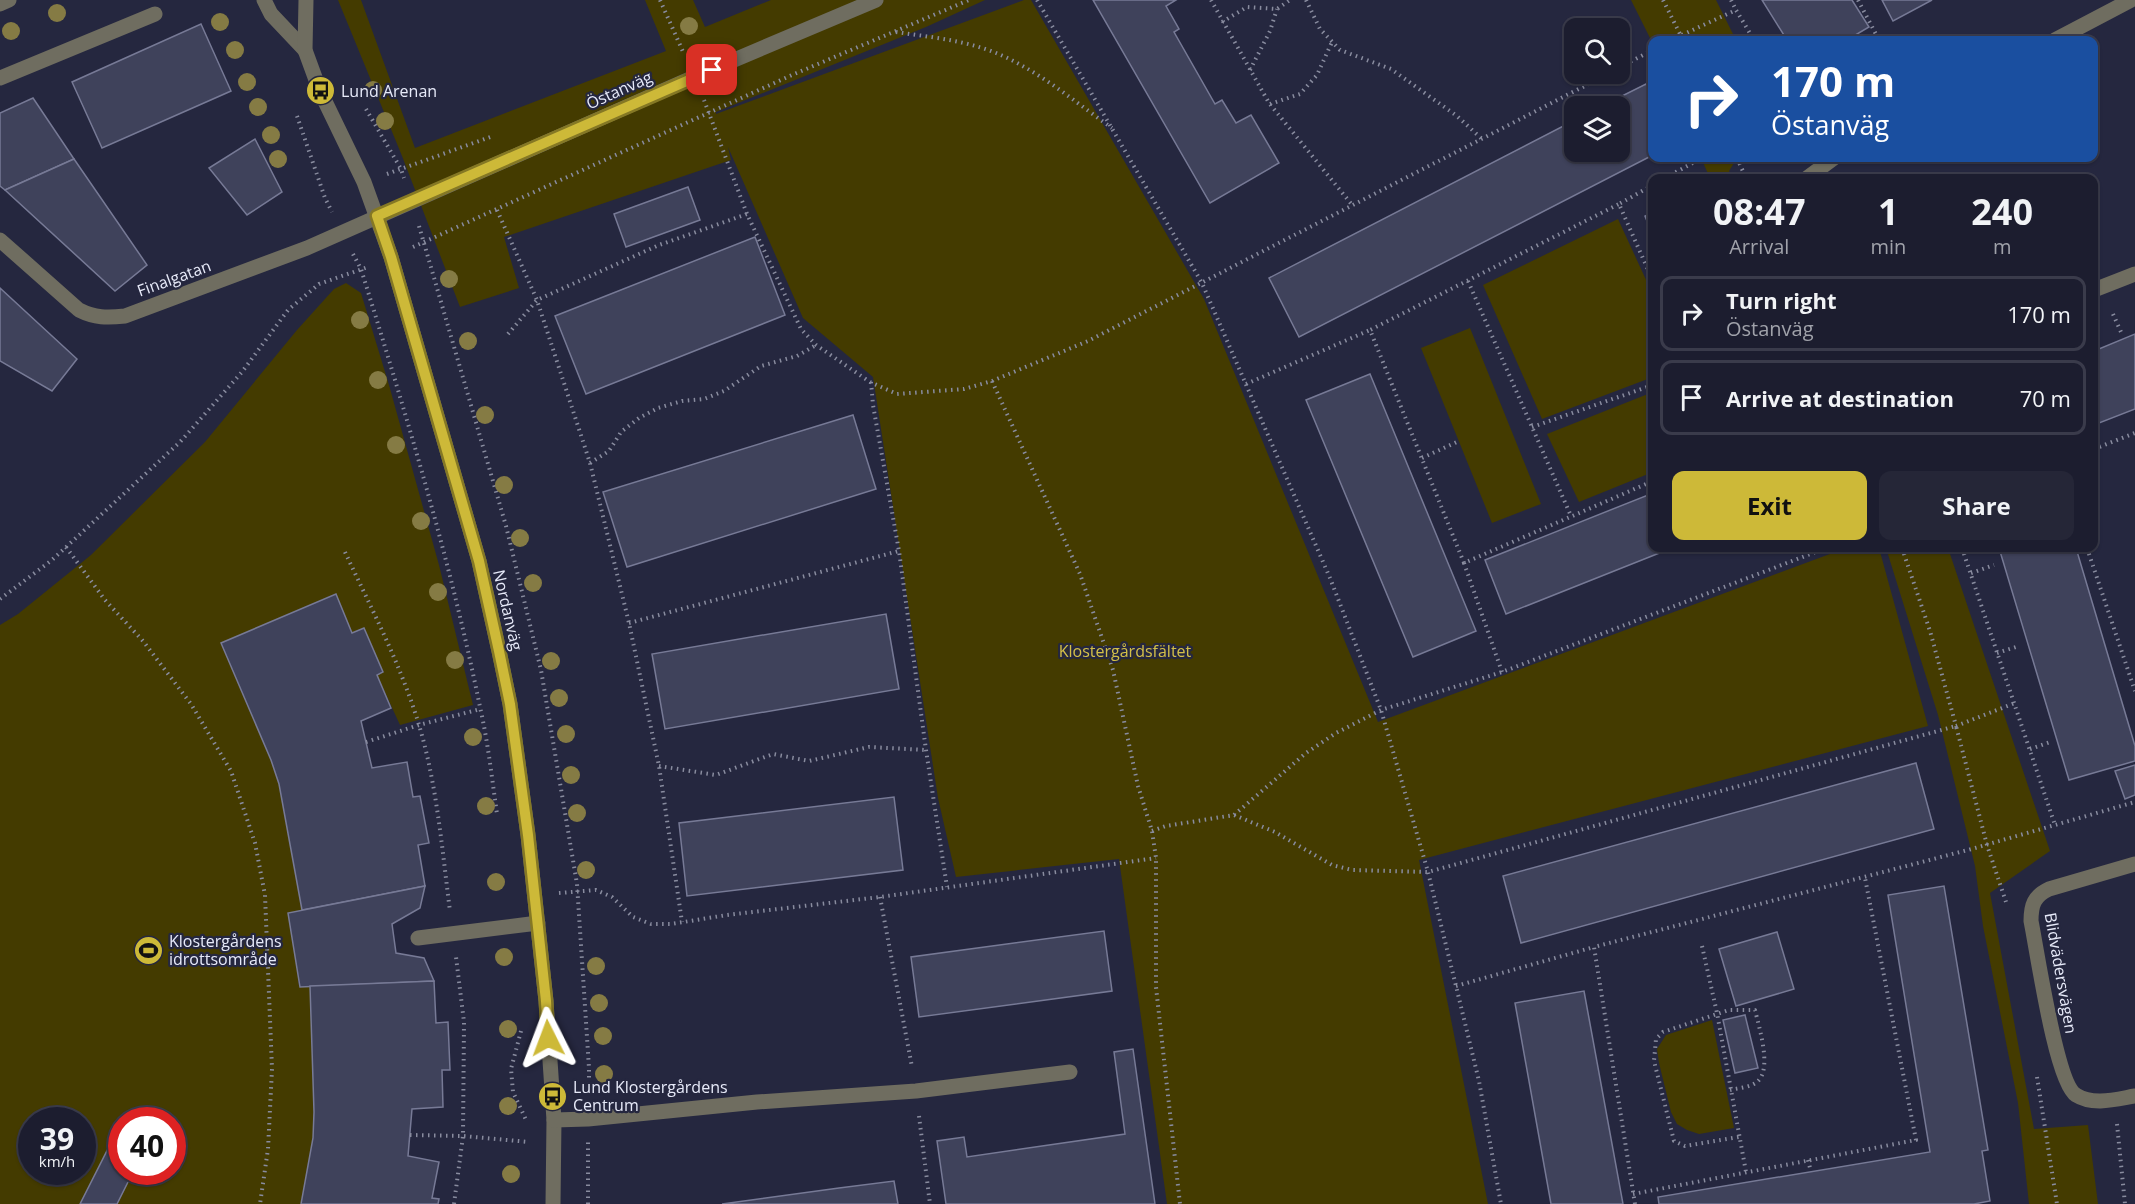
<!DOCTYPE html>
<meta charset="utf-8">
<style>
body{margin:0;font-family:"Open Sans",sans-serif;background:#252637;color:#f1f3f6;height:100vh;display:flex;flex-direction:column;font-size:22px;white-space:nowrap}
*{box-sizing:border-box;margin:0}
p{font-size:20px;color:#a0a2aa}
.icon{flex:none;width:33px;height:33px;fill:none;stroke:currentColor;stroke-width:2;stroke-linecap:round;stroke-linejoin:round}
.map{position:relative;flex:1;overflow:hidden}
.sheet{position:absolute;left:1648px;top:174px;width:450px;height:378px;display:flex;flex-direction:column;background:#1c1d2f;border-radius:12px;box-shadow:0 2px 4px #0004,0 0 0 2px #3a3b4b}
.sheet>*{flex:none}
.guide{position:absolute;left:1648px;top:36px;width:450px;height:126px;border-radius:12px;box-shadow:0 2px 4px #0004,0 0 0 2px #3a3b4b;background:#1a4fa0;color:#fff;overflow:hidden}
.fabs{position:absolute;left:1564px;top:18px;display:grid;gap:12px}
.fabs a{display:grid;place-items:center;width:66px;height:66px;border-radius:12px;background:#1c1d2f;box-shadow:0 2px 4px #0004,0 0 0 2px #3a3b4b;font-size:30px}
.speed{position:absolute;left:18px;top:1107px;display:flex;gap:12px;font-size:30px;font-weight:700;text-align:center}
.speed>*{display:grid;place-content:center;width:78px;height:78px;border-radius:50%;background:#1c1d2f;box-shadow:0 2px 4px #0004,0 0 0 2px #3a3b4b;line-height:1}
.speed small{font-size:15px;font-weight:400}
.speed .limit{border:9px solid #d22;background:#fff;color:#111}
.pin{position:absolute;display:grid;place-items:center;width:51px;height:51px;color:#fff;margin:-26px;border-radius:12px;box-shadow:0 3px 9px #0006}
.me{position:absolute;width:66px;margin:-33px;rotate:357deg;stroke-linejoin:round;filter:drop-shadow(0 0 4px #0008)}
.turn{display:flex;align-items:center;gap:21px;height:126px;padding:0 24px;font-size:27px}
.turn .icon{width:78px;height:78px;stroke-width:2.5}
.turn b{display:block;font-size:42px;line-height:51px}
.eta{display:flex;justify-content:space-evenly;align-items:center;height:102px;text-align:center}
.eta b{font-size:36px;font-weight:700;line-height:42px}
.button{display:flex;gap:12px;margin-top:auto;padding:12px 24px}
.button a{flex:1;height:69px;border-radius:12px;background:#cdb938;color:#111;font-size:24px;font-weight:700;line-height:69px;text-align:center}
.button a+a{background:#252637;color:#f1f3f6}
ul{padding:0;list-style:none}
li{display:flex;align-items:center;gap:18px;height:75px;margin:0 12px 9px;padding:0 12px;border:3px solid #3a3b4b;border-radius:12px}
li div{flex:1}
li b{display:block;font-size:22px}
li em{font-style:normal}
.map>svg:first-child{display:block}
</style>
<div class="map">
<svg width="2135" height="1204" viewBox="0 0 2135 1204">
<rect width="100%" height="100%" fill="#25273f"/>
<!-- green -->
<g fill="#443b00" fill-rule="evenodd">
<path d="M338,0H361L415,148L666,51L645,0H693L705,27L771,0H985L926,27L716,112V114L1024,0H1031L1204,299L1378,722L1846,548H1879L1928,726L1419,860L1488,1204H1167L1119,859L956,877L938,798L873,377L803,318L728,147L731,160L504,237L519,288L460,307L402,156Z"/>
<path d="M1631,0H1716L1736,40H1653V44Z"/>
<path d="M1701,158H1737L1729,171L1733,178H1710Z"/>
<path d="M1618,219L1653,295V377L1542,419L1483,285Z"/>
<path d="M346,283L361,293L389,385L439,565L473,705L400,725L377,675L383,672L364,628L352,633L335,594L221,643L271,760L279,784L302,910L291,913L299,986H310L314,1112L313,1138L301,1204H0V625L18,614L91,555L205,442L297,330L334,289ZM32,1120H82V1172H32ZM122,1120H172V1172H122Z"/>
<path d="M1470,328L1541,504L1492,523L1421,348Z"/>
<path d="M1653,392V472L1579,502L1547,434Z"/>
<path d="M1886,548H1948L2050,851L1990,893L2034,1129L2088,1125L2098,1204H2029L2018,1103L1983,926L1975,866L1938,715Z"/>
<path d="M1712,1020L1734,1128L1699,1134L1687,1130L1677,1124L1671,1112L1659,1063L1657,1049L1666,1035Z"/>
</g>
<!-- building -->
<g fill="#3f425b" stroke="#777a96" stroke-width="1.5">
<path d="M1093,0H1176L1166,6L1179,29L1174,32L1215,104L1222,100L1236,123L1251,115L1279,163L1210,203Z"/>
<path d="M1762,0H1852L1869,27L1847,40H1787Z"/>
<path d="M1882,0H1932L1893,21Z"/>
<path d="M201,24L231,91L102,148L72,82Z"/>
<path d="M1646,84L1653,97V155L1299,337L1269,278L1575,120V152H1620V106H1602Z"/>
<path d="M33,98L74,159L5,190L0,186V113Z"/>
<path d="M255,139L282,192L247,215L209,168Z"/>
<path d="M74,159L147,265L115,291L5,190Z"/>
<path d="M688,187L700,220L626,247L614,214Z"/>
<path d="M1653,212V236L1645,216Z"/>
<path d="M755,237L785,315L586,394L555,316Z"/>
<path d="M0,288L77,359L52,391L0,361Z"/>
<path d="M2135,334V409L2094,425V351Z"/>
<path d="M1370,374L1476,631L1413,657L1306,400Z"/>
<path d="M853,415L876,489L627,567L603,492Z"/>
<path d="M1653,493V548H1672L1506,614L1485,560Z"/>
<path d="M1999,548H2076L2135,746V761L2069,780Z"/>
<path d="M336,594L352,633L364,628L383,672L377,675L391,708L361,721L372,768L407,762L413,797L420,796L429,843L418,845L425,886L302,910L279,784L271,760L221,643Z"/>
<path d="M886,614L899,689L665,729L652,654Z"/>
<path d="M1916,763L1934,829L1521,943L1503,876Z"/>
<path d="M2135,765V795L2125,799L2115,771Z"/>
<path d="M894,797L903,870L687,896L679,823Z"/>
<path d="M425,886L420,908L392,924L396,953L424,958L434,981L300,987L288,913Z"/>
<path d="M1944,886L1988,1150L1982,1151L1990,1201L1974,1204H1659L1658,1197L1930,1152L1888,895Z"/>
<path d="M1104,931L1112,991L919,1017L911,957Z"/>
<path d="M1777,932L1794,989L1736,1006L1719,949Z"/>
<path d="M434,981L436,1023L448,1022L450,1070H442L443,1107L412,1109L408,1156L439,1162L432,1198L439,1199L438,1204H301L313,1138L314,1112L310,986Z"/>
<path d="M1584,991L1623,1204H1551L1515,1003Z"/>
<path d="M1745,1015L1758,1068L1735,1073L1723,1020Z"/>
<path d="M1133,1049L1155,1204H946L937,1141L964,1137L967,1157L1125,1134L1114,1052Z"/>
<path d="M119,1127L122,1128V1172H133L117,1204H80Z"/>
<path d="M894,1181L898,1204H722L839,1188Z"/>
</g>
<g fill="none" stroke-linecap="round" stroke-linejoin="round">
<!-- path -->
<g stroke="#898c9f" stroke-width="4" stroke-dasharray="1.5 4.5" stroke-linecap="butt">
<path d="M660,0L684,54"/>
<path d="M1037,0L1202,283L1330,578L1381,710L1428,872L1456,986L1479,1081L1501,1204"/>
<path d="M1211,0L1269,103L1353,206"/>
<path d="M1306,0L1320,29L1340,50L1391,69L1457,116L1482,139"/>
<path d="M1663,0L1683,40"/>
<path d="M1731,0L1736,10"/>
<path d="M1858,0L1879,40"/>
<path d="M1222,22L1247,7L1277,9L1290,0"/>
<path d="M896,32C929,37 964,40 996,53C1038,70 1075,102 1112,128"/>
<path d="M1671,40L1736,10L1754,40"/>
<path d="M1620,67L1653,50"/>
<path d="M1250,70L1270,31L1277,9"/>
<path d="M704,100L747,214L801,329L816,345L870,382L897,394L964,389L992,381L1088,341L1608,74"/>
<path d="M1270,104L1300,94L1317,75L1332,42"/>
<path d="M366,109L401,169L404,178"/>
<path d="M297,116L325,198L332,212"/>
<path d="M1737,158L1746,178"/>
<path d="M387,174L493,136"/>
<path d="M1665,178L1702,158"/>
<path d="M1653,185L1619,204L1653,281"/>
<path d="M497,210L537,300L590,463L629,623L659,766L682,922"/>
<path d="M419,226L506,526L541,670L577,884L589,1068V1095"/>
<path d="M413,247L792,75L969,0"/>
<path d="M353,254L361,269C406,414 450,559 480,707C488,742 492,779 497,814"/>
<path d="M1468,281L1571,516"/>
<path d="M2113,314L2121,332"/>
<path d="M508,334L537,300L659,245L747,214"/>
<path d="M992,381L1080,574L1113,670L1138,786L1152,831L1156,858V987L1180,1204"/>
<path d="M871,382L873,405L899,551L926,750L947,887"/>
<path d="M1246,384L1370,330"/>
<path d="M1532,427L1653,385"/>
<path d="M2094,449L2135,433"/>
<path d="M1422,458L1459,441"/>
<path d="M590,463L609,451L621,432L639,418L658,408L682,401L704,399L724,391L761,366L797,356L816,345"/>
<path d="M66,547L105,600L143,641L191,704L231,771L255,843L265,895L272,1069L268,1149L260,1204"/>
<path d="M1902,548L1930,631L1956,726L2015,703"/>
<path d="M1962,548L2055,825"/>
<path d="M2087,548L2135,691"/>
<path d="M345,552C371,608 401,665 419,725C437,785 442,849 450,911"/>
<path d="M1464,563L1370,330L1619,204"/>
<path d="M1971,573L1994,565"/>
<path d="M0,599L52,560L180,442L242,372L288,310L319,284L368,267"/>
<path d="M629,623L899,551"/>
<path d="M1997,653L2019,646"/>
<path d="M1502,672L1464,563L1653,481"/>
<path d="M366,742L419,725L481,709"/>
<path d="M2030,749L2050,742"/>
<path d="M659,766L716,775L773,754L809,761L869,747L926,750"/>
<path d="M1234,815L1306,753L1336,733L1381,710L1502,672L1826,548"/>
<path d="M1152,831L1166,826L1234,815L1275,832L1332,865L1352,870L1428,872L1956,726L1987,845L2006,902H2010"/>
<path d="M559,893L596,890L612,897L633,917L651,924H671L727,915L880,897L1156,858"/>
<path d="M880,897L912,1067"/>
<path d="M1702,946L1717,1013L1746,1172"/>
<path d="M1456,986L1594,947"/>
<path d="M521,1031L511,1069L513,1092L527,1122"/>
<path d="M2037,1077L2057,1204"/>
<path d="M1730,1090C1739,1088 1752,1087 1758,1081C1772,1068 1759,1027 1755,1010H1729L1663,1032L1656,1039L1654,1061L1674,1141L1685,1146L1739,1137"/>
<path d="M919,1116L930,1204"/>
<path d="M2117,1124L2125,1204"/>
<path d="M410,1135L463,1136L529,1142"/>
<path d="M1808,1160L1810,1168"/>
<path d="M1633,1194L1916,1140L1865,878"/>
<path d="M454,1204L463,1136L464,1022L456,957"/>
<path d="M588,1204V1142"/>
<path d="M1635,1204L1594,947L1968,850L2135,802"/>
</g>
<!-- minor -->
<g stroke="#6f6d60" stroke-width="15">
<path d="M264,0L271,14L305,50"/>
<path d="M306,0L305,50L320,91L364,182L391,257L479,561L499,651L510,704L528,835L546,1001L554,1120L553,1204"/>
<path d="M0,4L9,0"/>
<path d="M2055,40L2131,0"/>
<path d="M0,78L155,14"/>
<path d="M1807,178L1834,158"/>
<path d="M0,240L79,310C95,318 107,318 125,316L307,248L694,77L876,0"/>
<path d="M2094,290L2135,274"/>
<path d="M2135,864L2049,889C2034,896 2031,905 2031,921C2037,950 2056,1083 2076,1095C2093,1106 2117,1099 2135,1096"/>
<path d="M418,938L538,923"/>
<path d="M554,1120L588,1119L757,1102L916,1091L1070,1072"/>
</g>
</g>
<!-- trees -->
<g fill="#857b44">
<circle cx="57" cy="13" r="9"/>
<circle cx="220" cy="22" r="9"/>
<circle cx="689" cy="26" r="9"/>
<circle cx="11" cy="31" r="9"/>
<circle cx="235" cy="50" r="9"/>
<circle cx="247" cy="82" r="9"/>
<circle cx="373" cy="90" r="9"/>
<circle cx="258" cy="107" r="9"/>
<circle cx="385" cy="121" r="9"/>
<circle cx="271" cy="135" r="9"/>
<circle cx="278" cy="159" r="9"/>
<circle cx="449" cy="279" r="9"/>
<circle cx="360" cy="320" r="9"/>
<circle cx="468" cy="341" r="9"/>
<circle cx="378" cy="380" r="9"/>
<circle cx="485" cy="415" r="9"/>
<circle cx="396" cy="445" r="9"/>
<circle cx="504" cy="485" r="9"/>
<circle cx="421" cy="521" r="9"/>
<circle cx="520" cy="538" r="9"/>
<circle cx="533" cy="583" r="9"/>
<circle cx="438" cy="592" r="9"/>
<circle cx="455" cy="660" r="9"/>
<circle cx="551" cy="661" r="9"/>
<circle cx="559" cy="698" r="9"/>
<circle cx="566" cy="734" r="9"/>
<circle cx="473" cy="737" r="9"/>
<circle cx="571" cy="775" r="9"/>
<circle cx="486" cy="806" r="9"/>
<circle cx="577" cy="813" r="9"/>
<circle cx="586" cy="870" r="9"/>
<circle cx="496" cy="882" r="9"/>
<circle cx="504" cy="957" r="9"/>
<circle cx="596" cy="966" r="9"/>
<circle cx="599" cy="1003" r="9"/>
<circle cx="508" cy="1029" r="9"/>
<circle cx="603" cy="1036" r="9"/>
<circle cx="604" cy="1074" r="9"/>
<circle cx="508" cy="1106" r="9"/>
<circle cx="511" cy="1174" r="9"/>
</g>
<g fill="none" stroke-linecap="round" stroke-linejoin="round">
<defs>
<path id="route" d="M548,1038L546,1001L528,835L510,704L499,651L479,561L391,257L377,216L712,70"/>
</defs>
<!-- route casing -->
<use href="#route" stroke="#857824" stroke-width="15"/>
<!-- route -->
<use href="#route" stroke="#cdb938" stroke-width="10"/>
</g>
<!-- icons -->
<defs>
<symbol id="bus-disc" viewBox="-11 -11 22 22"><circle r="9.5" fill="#cdb938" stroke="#25273f"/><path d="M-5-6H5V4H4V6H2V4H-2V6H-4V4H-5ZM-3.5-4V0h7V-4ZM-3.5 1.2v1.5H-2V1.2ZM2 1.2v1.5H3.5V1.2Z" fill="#111"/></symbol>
<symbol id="stadium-disc" viewBox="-11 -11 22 22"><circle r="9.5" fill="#cdb938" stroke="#25273f"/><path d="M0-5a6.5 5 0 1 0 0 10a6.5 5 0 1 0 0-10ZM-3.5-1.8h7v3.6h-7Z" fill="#111"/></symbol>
</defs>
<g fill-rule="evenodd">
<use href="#bus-disc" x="304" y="74" width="33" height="33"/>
<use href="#stadium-disc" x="132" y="934" width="33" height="33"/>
<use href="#bus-disc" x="536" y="1080" width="33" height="33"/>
</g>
<g text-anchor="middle" stroke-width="4.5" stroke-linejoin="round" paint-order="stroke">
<!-- street labels -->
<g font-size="16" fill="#e7eaf9" stroke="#25273f">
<text transform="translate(619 90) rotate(-24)" y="6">Östanväg</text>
<text transform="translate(174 278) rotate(-20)" y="6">Finalgatan</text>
<text transform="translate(508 610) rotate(77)" y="6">Nordanväg</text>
<text transform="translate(2061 973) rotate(80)" y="6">Blidvädersvägen</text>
</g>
<!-- poi labels -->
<g font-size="16" fill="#e7eaf9" stroke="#25273f" text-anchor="start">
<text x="341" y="97">Lund Arenan</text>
<text x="169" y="947">Klostergårdens<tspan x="169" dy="18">idrottsområde</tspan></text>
<text x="573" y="1093">Lund Klostergårdens<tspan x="573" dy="18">Centrum</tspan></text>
</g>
<!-- park labels -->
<g font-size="16" fill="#d4c048" stroke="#25273f">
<text x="1125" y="657">Klostergårdsfältet</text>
</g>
</g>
</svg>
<div class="fabs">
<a><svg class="icon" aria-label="search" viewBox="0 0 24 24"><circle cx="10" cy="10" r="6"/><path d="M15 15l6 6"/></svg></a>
<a><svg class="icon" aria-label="layers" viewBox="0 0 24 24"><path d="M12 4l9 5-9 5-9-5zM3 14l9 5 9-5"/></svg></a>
</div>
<div class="speed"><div>39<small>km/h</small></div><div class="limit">40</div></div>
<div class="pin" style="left:712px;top:70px;background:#d93025"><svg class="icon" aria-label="arrive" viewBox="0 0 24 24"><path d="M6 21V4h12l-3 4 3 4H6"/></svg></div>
<svg class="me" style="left:548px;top:1038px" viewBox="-20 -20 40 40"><path d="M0-17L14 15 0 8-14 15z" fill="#cdb938" stroke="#fff" stroke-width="4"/></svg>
<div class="guide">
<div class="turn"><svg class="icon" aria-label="right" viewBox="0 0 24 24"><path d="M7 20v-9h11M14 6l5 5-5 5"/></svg><div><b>170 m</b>Östanväg</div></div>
</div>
<section class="sheet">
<div class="eta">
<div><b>08:47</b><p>Arrival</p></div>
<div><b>1</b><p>min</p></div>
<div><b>240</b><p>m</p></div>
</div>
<ul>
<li><svg class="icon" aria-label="right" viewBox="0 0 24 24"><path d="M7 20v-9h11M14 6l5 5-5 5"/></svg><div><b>Turn right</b><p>Östanväg</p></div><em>170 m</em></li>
<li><svg class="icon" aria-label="arrive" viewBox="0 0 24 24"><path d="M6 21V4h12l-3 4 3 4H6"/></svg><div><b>Arrive at destination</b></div><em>70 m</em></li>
</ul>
<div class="button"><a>Exit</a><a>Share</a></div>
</section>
</div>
